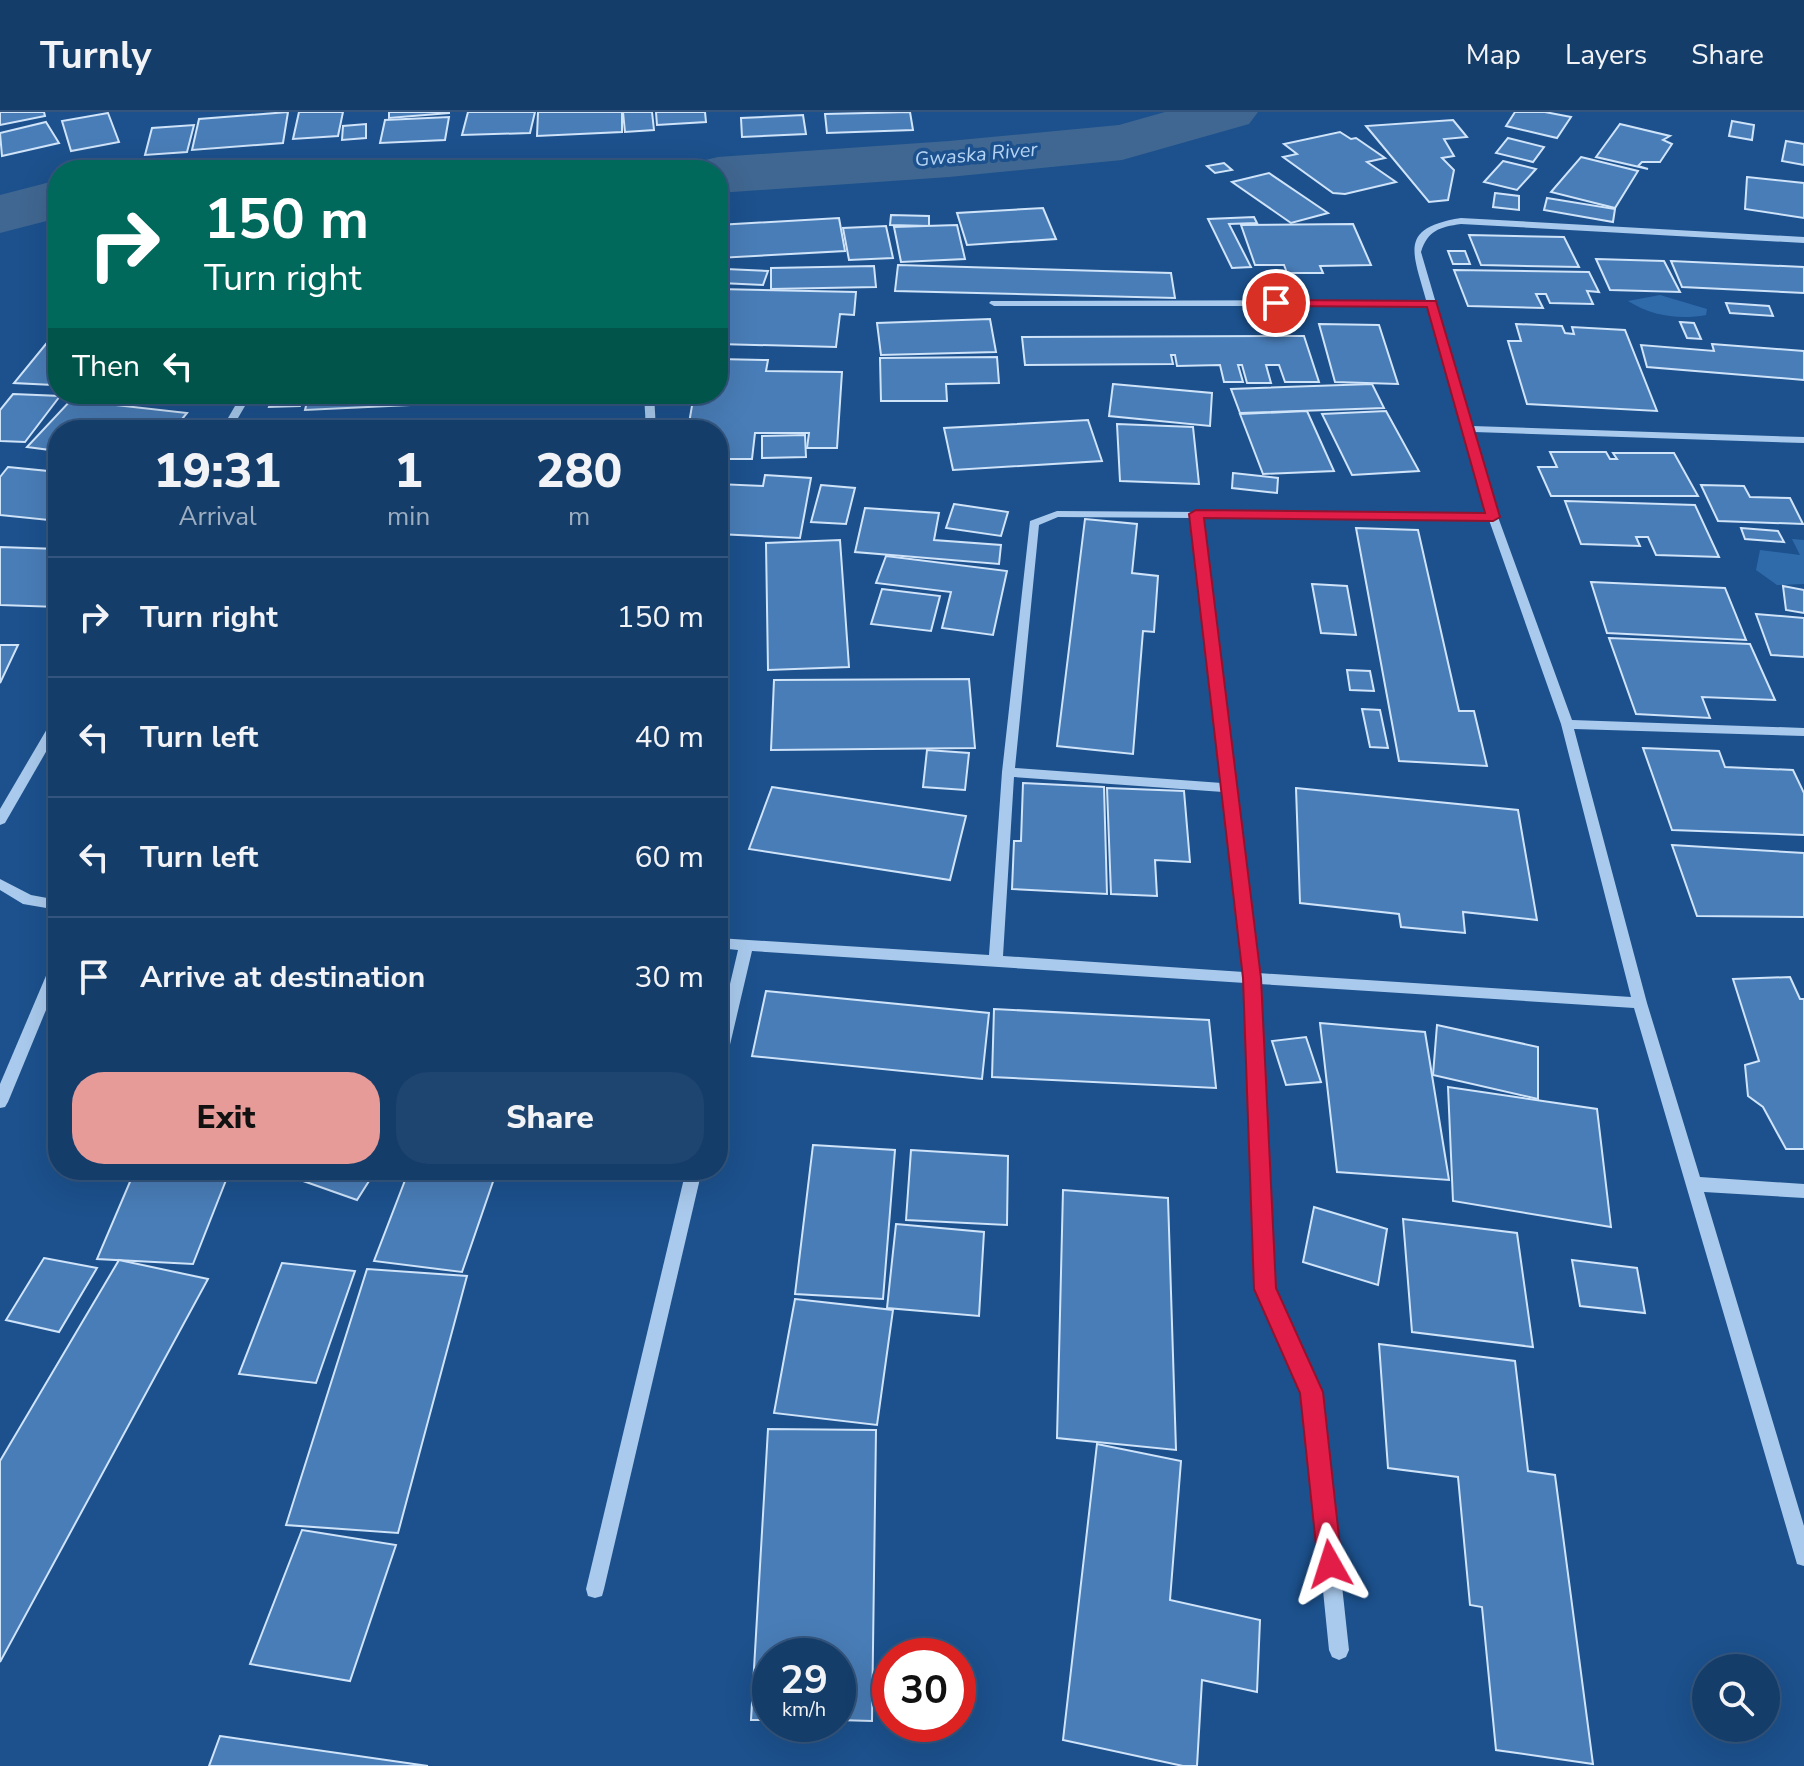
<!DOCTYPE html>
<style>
body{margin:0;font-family:"Nunito Sans",sans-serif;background:#1e4470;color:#f1f3f6;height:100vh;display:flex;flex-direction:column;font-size:30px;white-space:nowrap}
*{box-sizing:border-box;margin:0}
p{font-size:26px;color:#9daec1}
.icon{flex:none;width:44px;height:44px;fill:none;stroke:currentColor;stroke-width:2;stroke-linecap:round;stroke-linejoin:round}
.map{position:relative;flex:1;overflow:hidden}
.sheet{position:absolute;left:48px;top:308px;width:680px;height:760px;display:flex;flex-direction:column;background:#153d6a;border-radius:32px;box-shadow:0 8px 32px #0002,0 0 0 2px #34567e}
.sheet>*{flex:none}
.guide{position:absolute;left:48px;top:48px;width:680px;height:244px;border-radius:32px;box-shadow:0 8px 32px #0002,0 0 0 2px #34567e;background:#00695c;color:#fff;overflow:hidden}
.buttons{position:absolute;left:1692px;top:1542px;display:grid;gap:16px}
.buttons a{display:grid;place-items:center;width:88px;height:88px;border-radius:50%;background:#153d6a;box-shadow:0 8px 32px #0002,0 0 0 2px #34567e;font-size:40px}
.speed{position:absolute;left:752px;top:1526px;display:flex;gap:16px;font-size:40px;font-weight:700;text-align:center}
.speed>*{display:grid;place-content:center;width:104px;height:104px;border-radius:50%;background:#153d6a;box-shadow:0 8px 32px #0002,0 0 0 2px #34567e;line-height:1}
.speed small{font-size:20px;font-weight:400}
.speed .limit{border:12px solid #d22;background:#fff;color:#111}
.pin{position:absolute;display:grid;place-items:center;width:68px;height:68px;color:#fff;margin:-34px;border:4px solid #fff;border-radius:50%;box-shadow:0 2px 8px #0007}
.me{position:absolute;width:88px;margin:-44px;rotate:354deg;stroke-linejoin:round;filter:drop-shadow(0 0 6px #0008)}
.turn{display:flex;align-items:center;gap:28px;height:168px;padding:0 24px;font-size:36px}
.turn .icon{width:104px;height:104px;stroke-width:2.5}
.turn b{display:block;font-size:56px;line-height:68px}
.then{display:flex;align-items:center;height:76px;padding:0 24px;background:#0003;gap:16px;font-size:30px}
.eta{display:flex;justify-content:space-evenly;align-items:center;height:136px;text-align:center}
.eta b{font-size:48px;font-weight:800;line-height:56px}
.button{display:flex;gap:16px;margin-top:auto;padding:16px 24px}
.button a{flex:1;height:92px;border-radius:32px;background:#e69b98;color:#111;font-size:32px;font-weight:800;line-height:92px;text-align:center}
.button a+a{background:#1e4470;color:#f1f3f6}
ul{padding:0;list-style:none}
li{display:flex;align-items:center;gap:24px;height:120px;padding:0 24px;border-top:2px solid #34567e}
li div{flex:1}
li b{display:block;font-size:30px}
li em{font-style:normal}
header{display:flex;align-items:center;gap:48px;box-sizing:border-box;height:112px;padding:0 40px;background:#153d6a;border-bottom:2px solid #34567e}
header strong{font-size:38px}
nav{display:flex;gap:44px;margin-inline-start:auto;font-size:28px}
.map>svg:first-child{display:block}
</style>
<header>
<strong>Turnly</strong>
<nav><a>Map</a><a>Layers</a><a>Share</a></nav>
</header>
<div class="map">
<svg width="1804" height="1654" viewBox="0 0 1804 1654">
<rect width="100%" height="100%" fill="#1c518d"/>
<!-- green -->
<g fill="#2f6bab">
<path d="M1660,183L1707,197L1706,203C1679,208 1652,204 1628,189Z"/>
<path d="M1792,427L1804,428V472L1777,473L1756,458L1760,438L1800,443Z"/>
</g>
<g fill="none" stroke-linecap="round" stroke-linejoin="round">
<!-- river -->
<g fill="#406791" fill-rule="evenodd">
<path d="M1165,0H1258L1249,12L1122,48L949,65L718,81V58H691L697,50L718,45L949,29L1119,13Z"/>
<path d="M58,68V106L0,121V83Z"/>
</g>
</g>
<!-- building -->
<g fill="#497db7" stroke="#cfe3f9" stroke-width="2">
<path d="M0,0H44L45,4L0,13Z"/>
<path d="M288,0L283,31L192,38L199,7Z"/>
<path d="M299,0H343L338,24L293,27Z"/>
<path d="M389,0H449V1L389,6Z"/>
<path d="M468,0H535L530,21L462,23Z"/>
<path d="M538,0H622V20L537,24Z"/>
<path d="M623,0H652L654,18L625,20Z"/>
<path d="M656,0H705L706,10L657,13Z"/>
<path d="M910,0L913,18L827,21L825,2Z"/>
<path d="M1515,0H1545L1571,5L1557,26L1506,14Z"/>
<path d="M108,1L119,30L71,39L62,9Z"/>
<path d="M803,3L806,22L742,25L741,6Z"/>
<path d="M449,5L445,28L380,31L385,8Z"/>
<path d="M1453,8L1467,25L1444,27L1454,44L1442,46L1454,58L1448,88L1429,90L1366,14Z"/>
<path d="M1732,9L1754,13L1752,28L1729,24Z"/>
<path d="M46,10L59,31L2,44L0,21Z"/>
<path d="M366,12V26L342,28L343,14Z"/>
<path d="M1620,12L1670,24L1663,28L1672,32L1660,50H1642L1638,54L1648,57L1596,45Z"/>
<path d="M194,13L187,40L145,43L152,16Z"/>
<path d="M1340,20L1351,27L1356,26L1385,46L1367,50L1396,70L1345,82L1333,81L1283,45L1297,42L1284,32Z"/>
<path d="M1508,26L1544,35L1533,50L1496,41Z"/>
<path d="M1786,29L1804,32V53L1782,49Z"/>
<path d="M1581,45L1638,59L1615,96L1551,80Z"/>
<path d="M1503,49L1536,57L1517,78L1484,70Z"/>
<path d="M1224,51L1232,58L1215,61L1207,54Z"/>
<path d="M1269,61L1328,101L1291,111L1232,70Z"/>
<path d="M1747,65L1804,71V106L1745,97Z"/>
<path d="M1495,81L1519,84V98L1493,95Z"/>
<path d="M1547,86L1615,97L1613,110L1544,98Z"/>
<path d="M1043,96L1056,127L967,133L957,101Z"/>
<path d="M891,103L929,104V114L890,113Z"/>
<path d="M1254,105L1257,111L1229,112L1251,155L1232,156L1208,107Z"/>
<path d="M839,106L845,139L718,146V113Z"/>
<path d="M1353,112L1371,153L1320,154L1323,161H1287L1284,153H1255L1241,113Z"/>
<path d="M957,113L965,147L901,150L894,115Z"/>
<path d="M886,114L893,146L849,148L843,116Z"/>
<path d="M1469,123L1564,125L1579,155L1481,153Z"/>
<path d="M1448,139H1465L1470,152H1453Z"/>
<path d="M1596,147L1664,149L1680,180L1610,178Z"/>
<path d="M1671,149L1804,155V181L1682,175Z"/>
<path d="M898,153L1171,161L1175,186L895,179Z"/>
<path d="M874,154L876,175L771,177V156Z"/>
<path d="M726,157L768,159L763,173L721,171Z"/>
<path d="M1454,158L1589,160L1599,180L1587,179L1593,192L1550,191L1546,182H1536L1543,196L1468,194Z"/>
<path d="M718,177L856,180L854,203L840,202L836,235L718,232Z"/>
<path d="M1726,191L1769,194L1773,204L1730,201Z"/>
<path d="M990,207L996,240L881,243L877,211Z"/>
<path d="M1680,210L1694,211L1701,227L1687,226Z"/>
<path d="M1319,212L1379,213L1398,272L1335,270Z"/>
<path d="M1516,212L1562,214L1565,221L1574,222L1572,215L1625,218L1657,299L1527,292L1508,229H1521Z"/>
<path d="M1304,224L1319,270H1285L1279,253H1266L1271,271H1247L1242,253H1238L1243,270H1224L1220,253L1177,254L1175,243H1171L1173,252L1025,253L1022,225Z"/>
<path d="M50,227H58V266L53,273L14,271Z"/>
<path d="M1712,232L1804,239V268L1647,255L1641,233L1714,239Z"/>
<path d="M997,245L999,271L946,272L947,289H881L880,246Z"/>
<path d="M718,247L768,248L766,259L842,260L837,336H807L809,321H755L752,347H718V318L688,317L694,282H718Z"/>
<path d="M1113,272L1212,281L1210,314L1109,304Z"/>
<path d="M1372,272L1384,296L1240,301L1231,277Z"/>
<path d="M13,282L60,284L25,330L0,329V298Z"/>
<path d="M274,282H304L300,294L269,295Z"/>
<path d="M309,282H412L410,293L305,298Z"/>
<path d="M438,282H582V285L436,286Z"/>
<path d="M71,288L187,301L173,318H58V339L27,335Z"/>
<path d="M1307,299L1334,359L1263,362L1240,302Z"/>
<path d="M1386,299L1419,359L1352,363L1322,302Z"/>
<path d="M1088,308L1102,349L953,358L944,316Z"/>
<path d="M586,312V318H488Z"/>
<path d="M1117,312L1193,315L1199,372L1120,369Z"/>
<path d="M283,313L362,318H280Z"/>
<path d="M805,323L806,345L762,346V324Z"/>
<path d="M1550,340H1606L1610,347H1617L1613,341H1674L1698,384H1551L1538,355H1557Z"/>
<path d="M8,355L58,360V409L0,403V365Z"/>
<path d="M1233,361L1278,366L1277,381L1232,376Z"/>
<path d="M765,363L811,366L800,426L718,422V372L763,374Z"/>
<path d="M821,373L855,376L846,412L811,410Z"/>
<path d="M1701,373L1744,374L1750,385L1790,386L1803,412L1718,409Z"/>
<path d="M1565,389L1695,393L1719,445L1656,443L1648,425H1636L1640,434L1581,432Z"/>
<path d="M954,392L1008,400L1001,424L946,416Z"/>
<path d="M865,396L939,401L934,428L1001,433L999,452L855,440Z"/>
<path d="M1085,407L1137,412L1132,461L1158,464L1154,520L1143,519L1133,642L1057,634Z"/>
<path d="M1356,416L1418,418L1459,599H1474L1487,654L1399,649Z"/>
<path d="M1741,416L1778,419L1784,430L1745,427Z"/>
<path d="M840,428L849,555L768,558L766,431Z"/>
<path d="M0,435L58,437V495L0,493Z"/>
<path d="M886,444L1007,459L993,523L942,516L951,480L876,471Z"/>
<path d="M1591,470L1725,476L1746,528L1607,521Z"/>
<path d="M1312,472L1347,474L1356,523L1321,521Z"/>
<path d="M1783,474L1804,478V501L1786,498Z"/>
<path d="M882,477L940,484L931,519L871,512Z"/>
<path d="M1756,502L1804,506V545L1771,543Z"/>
<path d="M1609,526L1750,532L1775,588L1702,585L1710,606L1636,602Z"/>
<path d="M0,533H18L0,571Z"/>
<path d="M1347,558L1370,559L1374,579L1350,578Z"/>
<path d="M969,567L975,636L771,638L774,568Z"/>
<path d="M1362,597L1380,598L1388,636L1370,635Z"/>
<path d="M1643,636L1719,639L1725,655L1793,658L1804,681V723L1672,718Z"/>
<path d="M927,638L969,641L965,678L923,675Z"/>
<path d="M1023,671L1104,675L1107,782L1012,777L1014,729H1021Z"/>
<path d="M772,675L966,704L950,768L749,737Z"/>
<path d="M1107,676L1184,679L1190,750L1155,748L1157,784L1111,782Z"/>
<path d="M1296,676L1518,698L1537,808L1463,800L1465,821L1401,815L1399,802L1300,791Z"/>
<path d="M1672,733L1804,741V805L1697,804Z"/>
<path d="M1790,865L1800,887H1804V1037H1786L1763,995L1748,984L1745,953L1759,949L1733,867Z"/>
<path d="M766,879L989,901L982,967L752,944Z"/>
<path d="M994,897L1209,908L1216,976L992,965Z"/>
<path d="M1320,911L1425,920L1449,1068L1337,1060Z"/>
<path d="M1437,913L1538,935V987L1433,963Z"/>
<path d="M1306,925L1321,970L1286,973L1272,929Z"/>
<path d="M1448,975L1597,997L1611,1115L1453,1089Z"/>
<path d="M813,1033L895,1038L883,1187L795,1182Z"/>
<path d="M911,1038L1008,1044L1007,1113L906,1108Z"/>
<path d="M135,1058H230L193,1152L97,1147Z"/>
<path d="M272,1058H376L357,1088Z"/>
<path d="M409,1058H497L462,1160L374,1149Z"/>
<path d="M1063,1078L1168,1086L1176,1338L1057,1326Z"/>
<path d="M1314,1095L1387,1117L1378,1173L1303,1150Z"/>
<path d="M1403,1107L1517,1121L1533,1235L1412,1220Z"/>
<path d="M896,1112L984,1120L979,1204L887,1196Z"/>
<path d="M44,1146L97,1156L59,1220L6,1208Z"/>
<path d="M119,1148L208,1167L0,1550V1349Z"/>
<path d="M1572,1148L1637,1156L1645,1201L1580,1194Z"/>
<path d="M282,1151L355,1159L316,1271L239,1262Z"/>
<path d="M367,1157L467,1164L398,1421L286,1413Z"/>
<path d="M795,1187L893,1198L877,1313L774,1301Z"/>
<path d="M1379,1232L1515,1249L1528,1359L1555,1363L1593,1652L1496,1638L1482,1495L1470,1493L1458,1365L1388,1356Z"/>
<path d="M768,1317L876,1318L872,1609L838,1608V1544H770V1608H751Z"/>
<path d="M1097,1332L1181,1349L1170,1488L1260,1508L1257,1580L1202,1568L1197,1654H1183L1063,1628Z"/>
<path d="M302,1418L396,1433L350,1569L250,1552Z"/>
<path d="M220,1624L428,1654H209Z"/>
</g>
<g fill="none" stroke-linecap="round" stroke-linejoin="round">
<!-- minor -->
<g fill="#a9caed" fill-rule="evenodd">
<path d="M1461,106L1804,125V131L1461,112C1440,115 1428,118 1421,140L1472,314L1804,325V331L1474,320L1498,405L1572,608L1804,616V624L1574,617L1647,891L1700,1065L1804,1072V1086L1704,1080L1804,1414V1454L1797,1452L1795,1445L1634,896L1259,872L1273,1177L1321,1280L1349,1538L1346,1545L1339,1548L1332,1545L1329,1538L1303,1280L1257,1177L1245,871L752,839L725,954L723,958L718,960V923L738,838L718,836V826L989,843L1002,660L1030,409L1057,399L1487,402L1428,194H994L989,191L991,189L1426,188C1413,140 1398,116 1461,106ZM1058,405L1191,406L1222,671L1015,656L1039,413ZM1202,406L1489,408L1561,612L1631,885L1258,861ZM1014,665L1223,680L1244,860L1003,844Z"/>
<path d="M242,282H252L231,318H221Z"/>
<path d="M644,282H654L656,318H646Z"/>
<path d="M58,604V619L5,711L0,713V697L54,605Z"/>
<path d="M0,767L31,783L58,788V798L23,792L0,778Z"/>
<path d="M58,846V869L8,990L5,995L0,996V972L51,852L53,848Z"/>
<path d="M686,1058H702L604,1477L602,1484L595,1486L588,1484L586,1477Z"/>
</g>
</g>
<!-- route -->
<path fill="#e11d48" stroke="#92132f" stroke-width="2" d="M1276,188L1436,189L1500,405L1493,409L1204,406L1261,866L1276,1176L1323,1280L1342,1452L1339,1461L1330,1464L1321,1461L1318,1452L1300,1281L1254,1177L1243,866L1189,402L1196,398L1485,401L1427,195L1272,194V189Z"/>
<g text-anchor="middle" stroke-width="7" stroke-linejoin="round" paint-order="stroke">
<!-- far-water labels -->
<g font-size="20" font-style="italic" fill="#b5d4f4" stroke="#1c518d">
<text transform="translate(976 42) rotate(-5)" y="7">Gwaska River</text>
</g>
</g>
</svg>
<div class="buttons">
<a><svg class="icon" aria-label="search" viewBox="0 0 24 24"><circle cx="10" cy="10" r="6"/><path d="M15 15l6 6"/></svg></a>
</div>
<div class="speed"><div>29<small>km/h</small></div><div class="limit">30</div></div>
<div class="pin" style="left:1276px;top:191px;background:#d93025"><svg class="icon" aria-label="arrive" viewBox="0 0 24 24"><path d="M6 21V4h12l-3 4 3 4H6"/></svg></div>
<svg class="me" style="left:1330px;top:1452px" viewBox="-20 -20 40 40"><path d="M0-17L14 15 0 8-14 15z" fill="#e11d48" stroke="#fff" stroke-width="4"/></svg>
<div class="guide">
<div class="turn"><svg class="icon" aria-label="right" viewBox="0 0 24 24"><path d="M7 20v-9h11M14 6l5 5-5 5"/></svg><div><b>150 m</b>Turn right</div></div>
<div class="then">Then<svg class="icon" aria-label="left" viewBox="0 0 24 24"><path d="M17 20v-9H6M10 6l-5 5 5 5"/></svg></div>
</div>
<section class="sheet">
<div class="eta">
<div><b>19:31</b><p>Arrival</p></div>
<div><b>1</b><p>min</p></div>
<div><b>280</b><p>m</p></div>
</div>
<ul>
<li><svg class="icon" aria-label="right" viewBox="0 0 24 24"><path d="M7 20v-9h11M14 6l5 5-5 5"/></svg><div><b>Turn right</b></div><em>150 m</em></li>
<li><svg class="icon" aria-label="left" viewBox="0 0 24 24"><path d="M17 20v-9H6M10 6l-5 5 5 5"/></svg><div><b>Turn left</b></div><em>40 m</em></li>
<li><svg class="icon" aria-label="left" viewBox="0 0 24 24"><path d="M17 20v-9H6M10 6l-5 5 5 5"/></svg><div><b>Turn left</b></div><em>60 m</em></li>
<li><svg class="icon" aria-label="arrive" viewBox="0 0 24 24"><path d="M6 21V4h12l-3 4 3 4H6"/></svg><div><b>Arrive at destination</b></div><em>30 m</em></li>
</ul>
<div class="button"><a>Exit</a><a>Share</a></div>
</section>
</div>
